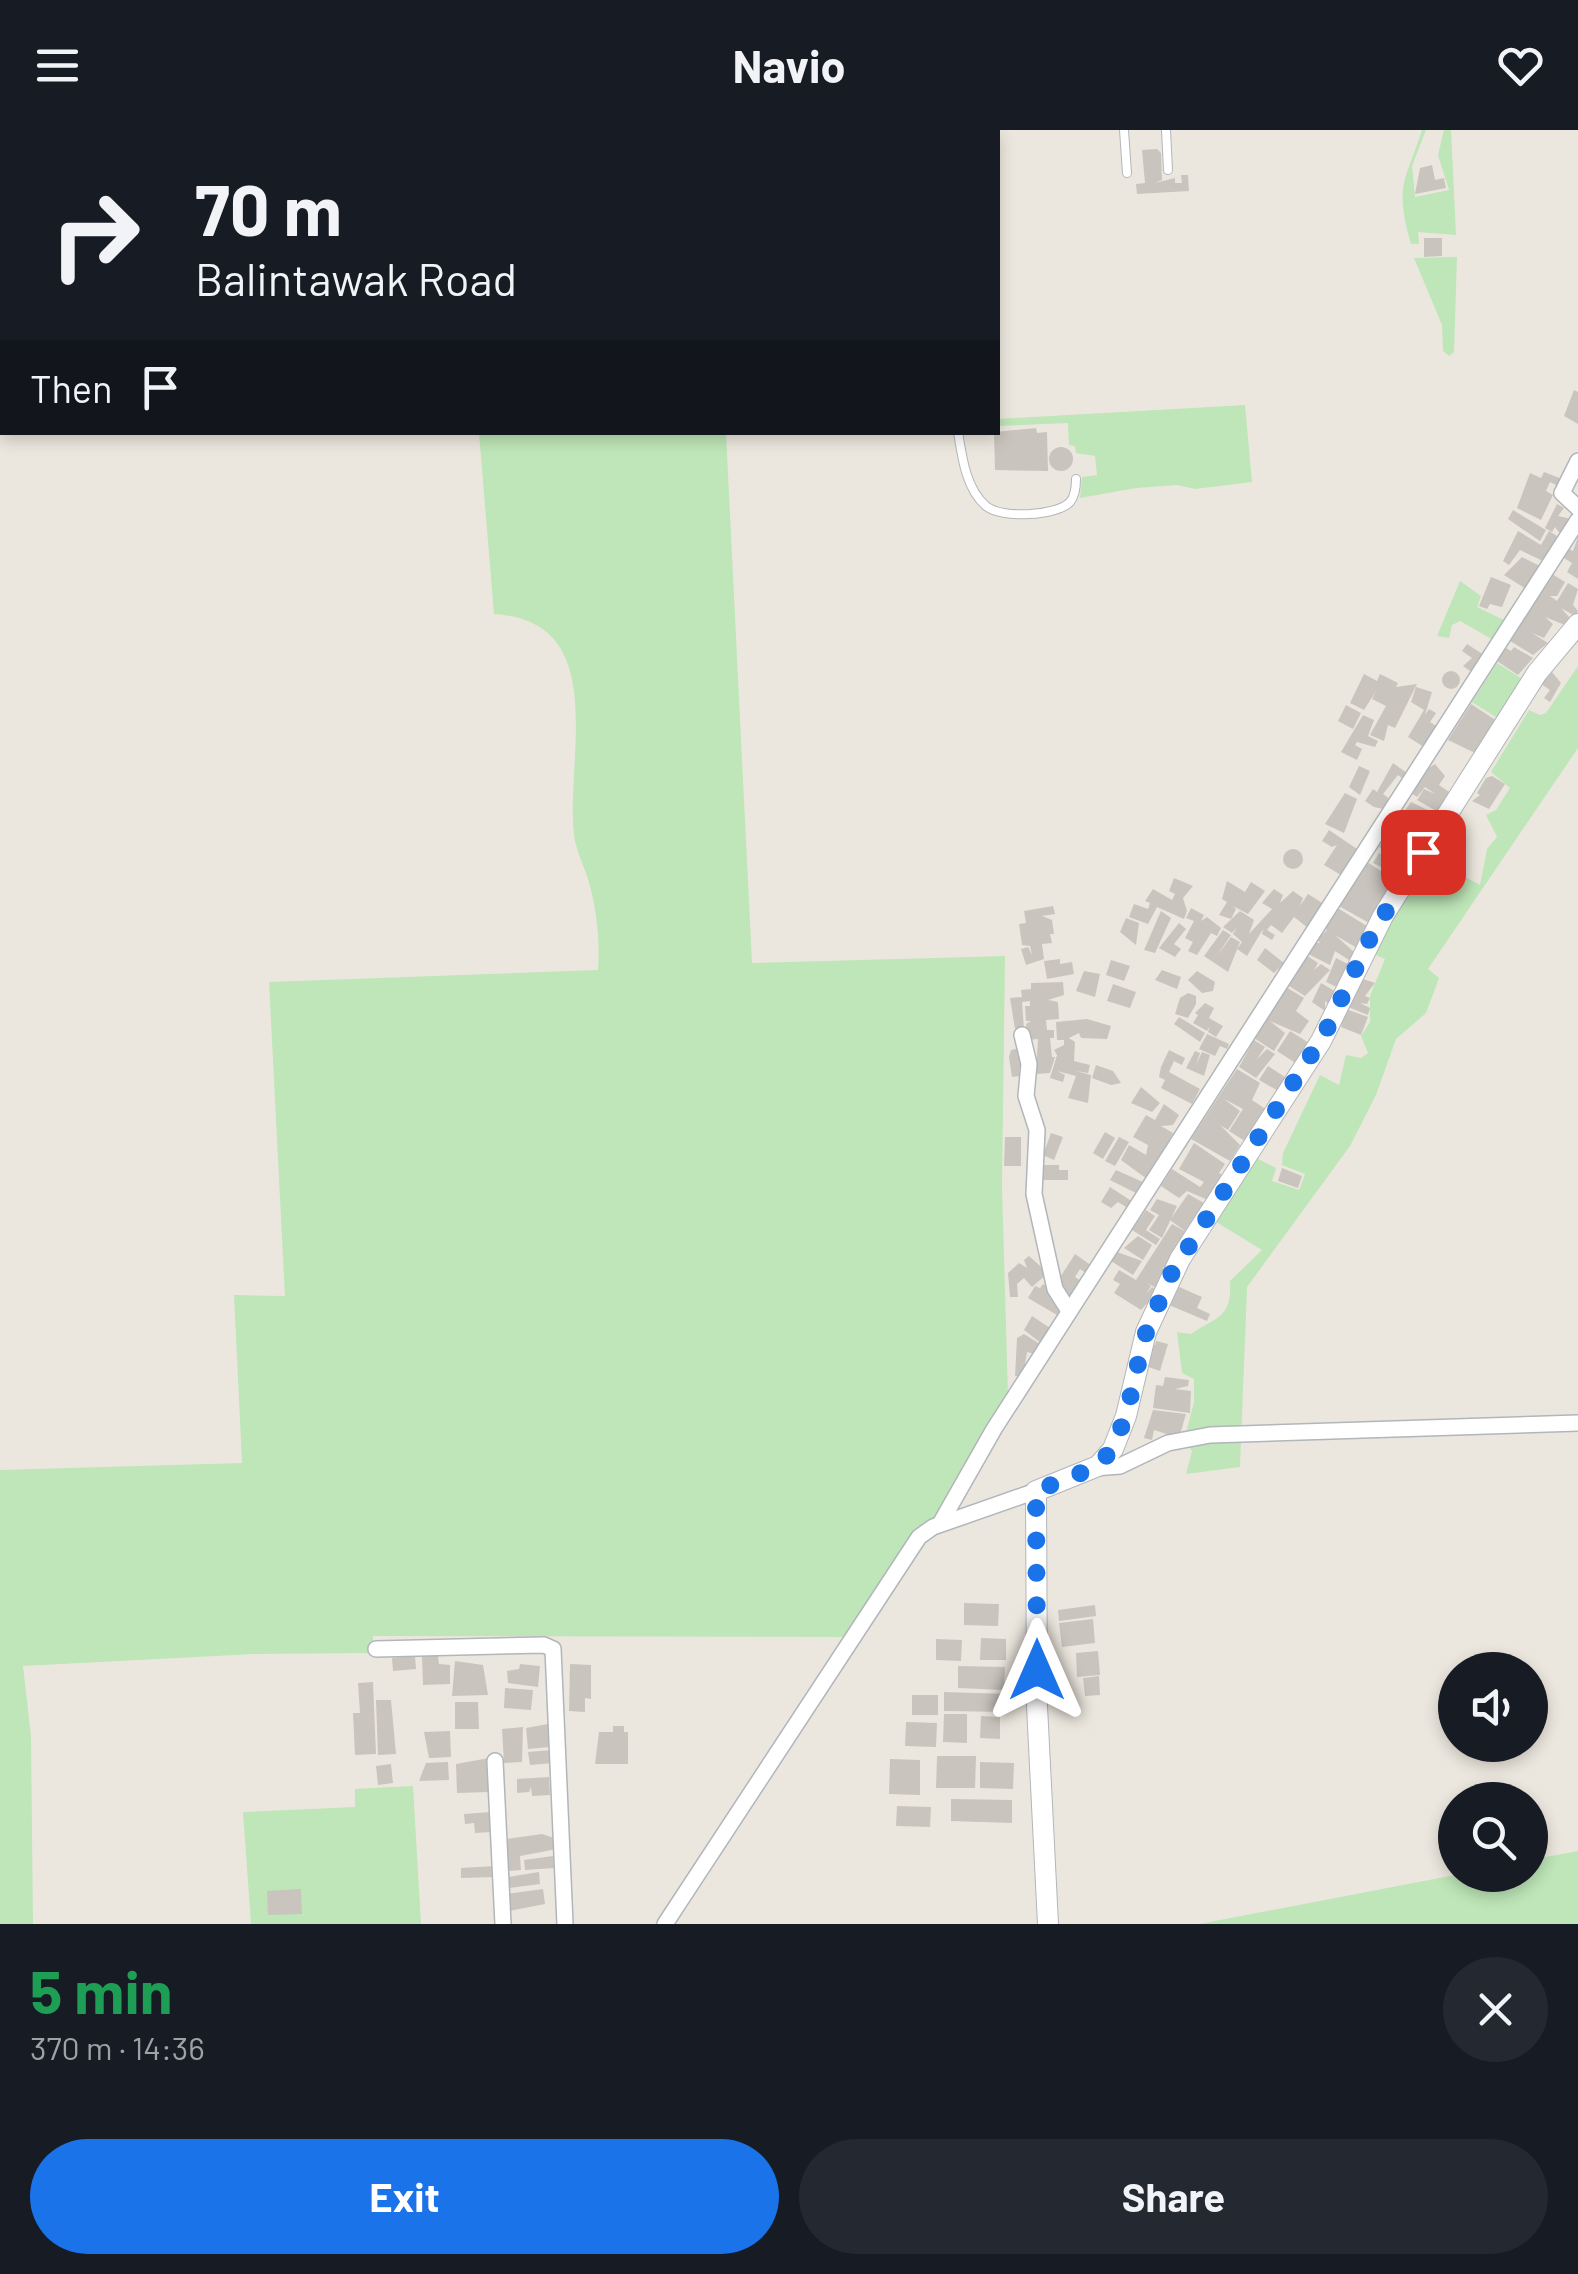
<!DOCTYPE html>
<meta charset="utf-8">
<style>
body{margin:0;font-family:Barlow,sans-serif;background:#242831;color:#f1f3f6;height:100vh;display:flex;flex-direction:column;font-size:38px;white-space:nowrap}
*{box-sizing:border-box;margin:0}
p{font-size:32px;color:#9ea1a6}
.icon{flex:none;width:55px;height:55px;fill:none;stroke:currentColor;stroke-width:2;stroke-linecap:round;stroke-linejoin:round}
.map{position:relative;height:1794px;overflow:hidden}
.drawer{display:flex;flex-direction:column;background:#171b24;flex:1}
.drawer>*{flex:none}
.guide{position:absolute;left:0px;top:0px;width:1000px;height:305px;box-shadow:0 5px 15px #0003;background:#171b24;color:#f1f3f6;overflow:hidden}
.tools{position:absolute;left:1438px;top:1522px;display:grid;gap:20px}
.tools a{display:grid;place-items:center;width:110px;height:110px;border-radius:50%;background:#171b24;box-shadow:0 5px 15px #0003;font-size:50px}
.pin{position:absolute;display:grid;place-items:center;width:85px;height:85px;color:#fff;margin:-42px;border-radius:20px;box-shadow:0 5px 15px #0006}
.me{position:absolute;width:110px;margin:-55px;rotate:0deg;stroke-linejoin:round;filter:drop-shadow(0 0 8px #0008)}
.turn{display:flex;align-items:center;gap:35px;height:210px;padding:0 30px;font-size:45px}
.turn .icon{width:130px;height:130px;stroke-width:2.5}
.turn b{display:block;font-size:70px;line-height:85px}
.then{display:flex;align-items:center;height:95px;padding:0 30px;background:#0003;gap:20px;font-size:38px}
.round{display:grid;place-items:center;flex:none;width:105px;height:105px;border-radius:52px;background:#242831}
.head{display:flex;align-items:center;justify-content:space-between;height:170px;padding:0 30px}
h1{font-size:60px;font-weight:700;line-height:75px;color:#1e9e55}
.cta{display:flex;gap:20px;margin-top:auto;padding:20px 30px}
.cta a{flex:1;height:115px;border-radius:60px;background:#1a73e8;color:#fff;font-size:40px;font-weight:700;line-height:115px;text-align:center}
.cta a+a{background:#242831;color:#f1f3f6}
header{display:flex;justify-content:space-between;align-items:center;height:130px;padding:0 30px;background:#171b24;font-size:45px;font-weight:700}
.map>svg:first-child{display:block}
</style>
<header><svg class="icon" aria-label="menu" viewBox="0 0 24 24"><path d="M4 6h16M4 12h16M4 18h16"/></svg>Navio<svg class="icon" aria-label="heart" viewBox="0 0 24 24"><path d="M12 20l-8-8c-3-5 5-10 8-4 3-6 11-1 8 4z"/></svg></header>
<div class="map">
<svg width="1578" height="1794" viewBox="0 0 1578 1794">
<rect width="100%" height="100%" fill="#ece7de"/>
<!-- green -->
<g fill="#bee6b8">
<path d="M1422,0H1426L1412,36L1415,67L1449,60L1438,25L1444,0H1451L1456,105L1418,102L1419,114H1411C1395,54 1404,55 1422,0Z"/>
<path d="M1457,127L1454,222L1449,226L1443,221L1442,195L1414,128Z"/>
<path d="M1245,275L1252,352L1195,359L1177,355L1136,358L1080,368L1082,347L1097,345L1095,326L1076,323L1075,316L1069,315L1068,293L998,296V289Z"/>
<path d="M479,303H726L752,833L1005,826L1002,1056L1008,1267L933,1392L913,1403L845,1507L373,1506V1523L254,1524L23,1536L31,1607L33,1794H0V1340L242,1333L234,1165L285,1166L269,852L598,840C600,812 597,783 590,756C586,739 576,722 574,705C565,628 612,491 494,484Z"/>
<path d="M1460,451L1481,466L1477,477L1508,492L1495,511L1460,491L1452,495L1449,508L1437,506Z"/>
<path d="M1497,533L1524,550L1499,589L1472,572Z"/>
<path d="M1578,536V618L1428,839L1439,848L1426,883L1396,909L1376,965L1350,1016L1247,1157L1240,1337L1186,1344L1192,1321L1184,1310L1194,1272V1249L1182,1243L1177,1202L1191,1204C1218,1186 1232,1188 1230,1151L1262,1120L1213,1090L1254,1027L1276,1038L1272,1051L1299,1060L1305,1044L1282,1035L1283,1023L1320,945L1339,955L1346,925L1361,928L1368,923L1361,906L1370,892V866L1385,829L1371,823L1416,746L1422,749L1434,730L1480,755L1487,719L1497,707L1486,685L1496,680L1510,658L1491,642L1529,580L1540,585L1546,583Z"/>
<path d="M413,1656L421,1794H251L243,1682L355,1677V1659Z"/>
<path d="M1578,1721V1794H1199L1455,1745H1530V1730Z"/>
</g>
<!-- building -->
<g fill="#c9c4bd">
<path d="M1157,19L1161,23L1162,50L1155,53L1175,48V53H1182L1181,45H1188L1189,61L1137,64L1136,54L1145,53L1142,20Z"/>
<path d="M1432,35L1435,50L1444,48L1446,58L1415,64L1420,38Z"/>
<path d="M1424,108H1442V126L1424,127Z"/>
<path d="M1574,260L1578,262V294L1564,286Z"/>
<path d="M1036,298L1037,303L1047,302L1048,341L995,340L994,302Z"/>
<circle cx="1061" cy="329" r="12"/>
<path d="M1544,342L1562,349L1558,356L1550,352L1546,361L1553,365L1541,390L1517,378L1530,343L1541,348Z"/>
<path d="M1557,374L1564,378L1558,386L1572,389L1561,405L1555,397L1552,402L1545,398Z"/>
<path d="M1513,380L1546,400L1540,411L1508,389Z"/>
<path d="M1518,401L1541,415L1549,401L1557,406L1545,432L1520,420L1509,435L1503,431Z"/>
<path d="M1578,407V449L1567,442L1572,433L1564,428L1569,419L1573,421Z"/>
<path d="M1522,427L1542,437L1526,459L1504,445Z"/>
<path d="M1552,444L1565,452L1557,466H1550L1557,471L1568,453L1578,459L1573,475L1578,481L1575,486L1561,478L1570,488L1565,495L1545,487L1553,494L1544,508L1532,503L1548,513L1533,525L1510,511Z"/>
<path d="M1491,447L1511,455L1502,477L1490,474L1487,479L1479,476Z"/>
<path d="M1467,514L1484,525L1473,543L1463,536L1472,528L1462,521Z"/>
<path d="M1514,517L1533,528L1518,545L1497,531L1506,518L1511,521Z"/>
<circle cx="1451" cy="550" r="9"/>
<path d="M1552,542L1561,553L1550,572L1544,568L1550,560L1541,554Z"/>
<path d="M1364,544L1377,551L1380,544L1398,553L1396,557L1417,554L1395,598L1388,595L1384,611L1370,605L1386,576L1372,569L1376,561L1364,580L1350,573Z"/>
<path d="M1416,557L1432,562L1425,585L1429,579L1436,583L1430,592L1438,597L1424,617L1408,607L1424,580L1411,572Z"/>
<path d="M1471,574L1497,591L1477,624L1448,610Z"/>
<path d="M1346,575L1361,583L1353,599L1338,591Z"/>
<path d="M1363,585L1374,590L1368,606L1378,611L1375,617L1357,612L1355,615L1362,619L1357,630L1341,622Z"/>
<path d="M1393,633L1407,643L1403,649L1398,645L1383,664L1390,669L1384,679L1374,677L1365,671L1373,659L1377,662Z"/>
<path d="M1435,634L1445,646L1439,655L1452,664L1440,683L1417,670L1424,659L1435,664L1425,657L1417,667L1411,663L1420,644Z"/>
<path d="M1359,636L1370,641L1360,665L1349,657Z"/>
<path d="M1492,646L1505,654L1489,679L1472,671L1480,665L1477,663L1486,648Z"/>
<path d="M1345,663L1357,669L1344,703L1325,694Z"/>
<path d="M1411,672L1438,685L1428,702L1411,691L1409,695L1418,700L1391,724L1379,717Z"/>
<path d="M1329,700L1357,719L1341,745L1324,735L1337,715L1332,717L1322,711Z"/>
<circle cx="1293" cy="729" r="10"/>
<path d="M1379,723L1406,738L1400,746L1373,733Z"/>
<path d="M1367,732L1398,752L1371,794L1337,775Z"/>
<path d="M1174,748L1193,756L1183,768L1187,781L1184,789L1157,777L1148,794L1129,787L1134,774L1148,779L1150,773L1145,771L1153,759L1172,770L1175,764L1169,761Z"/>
<path d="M1227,751L1245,762L1251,752L1265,761L1248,784L1233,776L1236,779L1231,789L1219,785L1227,772L1222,769Z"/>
<path d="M1274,759L1283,765L1280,773L1293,761L1303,768L1300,776L1308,764L1324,774L1308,798L1294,787L1282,803L1271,795L1267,800L1275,805L1272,810L1262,804L1263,799L1247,826L1237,819L1242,812L1233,804L1237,797L1232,803L1223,797L1240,781L1254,790L1249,804L1272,779L1262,773Z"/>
<path d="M1053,776L1055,784L1042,786L1052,790L1054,804H1050L1052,813L1042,814L1044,829L1026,835L1021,819L1028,817L1032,825L1030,816L1022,815L1019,794L1026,793L1024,781Z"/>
<path d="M1336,777L1370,798L1357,818L1335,805L1354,822L1349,830L1335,821L1330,835L1308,824L1314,813H1320L1317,809L1327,800L1323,797Z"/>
<path d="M1191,778L1204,785L1201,791L1207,787L1221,798L1217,806L1211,803L1197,825L1188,821L1193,812L1185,808L1194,791L1186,788Z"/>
<path d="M1161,781L1171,788L1155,823L1144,820Z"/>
<path d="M1126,788L1139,793L1136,815L1120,802Z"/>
<path d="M1179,793L1186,799L1174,814L1181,819L1175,827L1159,818Z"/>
<path d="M1223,800L1231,805L1216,827L1231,807L1240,812L1228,842L1204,826Z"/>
<path d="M1265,818L1284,833L1274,843L1257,830Z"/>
<path d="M1306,825L1318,833L1314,840L1321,834L1330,840L1305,866L1286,854Z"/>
<path d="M1336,828L1348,834L1339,858L1326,852Z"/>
<path d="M1060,829V834L1072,832L1074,844L1047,849L1044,831Z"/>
<path d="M1111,830L1130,836L1124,851L1106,845Z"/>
<path d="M1162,840L1181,847L1177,859L1155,850Z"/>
<path d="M1084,841L1100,844L1095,867L1076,861Z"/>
<path d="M1197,841L1215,852L1213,861L1202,863L1188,850Z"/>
<path d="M1363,849L1375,853L1365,866L1370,868L1367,874L1360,873L1370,878L1368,885L1348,877Z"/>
<path d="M1063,852L1064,865L1048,870L1058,872L1059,889L1046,890L1047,900H1054V908H1050L1052,927H1055L1050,943L1036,944L1038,909L1028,910L1026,894L1031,891H1026L1025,876H1030V871L1022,872L1024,899H1015L1010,868L1022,867L1021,860L1031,859V853Z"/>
<path d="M1321,853L1338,863L1330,875L1325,871V881L1312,872Z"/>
<path d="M1113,854L1136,862L1130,878L1107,871Z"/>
<path d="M1286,857L1304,868L1296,881L1309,891L1300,904L1270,891L1285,903L1274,921L1254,908Z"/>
<path d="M1188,863L1196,866V874L1188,888L1175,884L1180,868Z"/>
<path d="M1205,873L1214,878L1209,888L1223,896L1216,907L1208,902L1210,896L1207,901L1193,893L1198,885L1195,883Z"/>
<path d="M1346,879L1368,887L1361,905L1341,897Z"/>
<path d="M1179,887L1205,903L1200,912L1174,894Z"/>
<path d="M1087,889L1111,896L1107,909L1081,908L1079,903L1069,908L1075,912L1074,931L1090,935L1088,943L1076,941L1091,945L1088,973L1068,968L1076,946L1057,941L1065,945L1063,952L1050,948L1057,925L1054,920L1064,915V910H1057L1056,892Z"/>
<path d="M1290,901L1309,913L1297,934L1277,921Z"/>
<path d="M1207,904L1229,914L1227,919L1220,916L1215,926L1199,919Z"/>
<path d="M1254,910L1265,917L1257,929L1267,919L1275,924L1256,948L1239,937Z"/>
<path d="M1021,918L1024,938H1019L1020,946L1012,947L1009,927L1011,920Z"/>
<path d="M1169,920L1185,928L1182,935L1174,931L1169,942L1200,959L1192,974L1161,958L1165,950L1159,947L1161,937Z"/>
<path d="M1195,921L1200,923L1196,935L1202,922L1210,925L1204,946L1186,938Z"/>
<path d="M1096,935L1113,941L1121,953L1111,955L1092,948Z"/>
<path d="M1268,936L1288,949L1280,962L1259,950Z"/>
<path d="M1237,939L1260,953L1252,970L1267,980L1245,1011L1229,1001L1243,979L1224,969L1240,981L1228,1000L1220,995L1240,1015L1230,1031L1191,1009Z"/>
<path d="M1141,957L1160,973L1152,982L1131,973Z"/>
<path d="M1164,974L1179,985L1173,995L1161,996L1173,1003L1147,1049L1121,1030L1129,1015L1146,1025L1148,1015L1133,1007L1146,985L1155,990Z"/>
<path d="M1105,1002L1115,1008L1103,1029L1093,1023Z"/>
<path d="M1051,1003L1063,1007L1054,1030L1043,1025Z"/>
<path d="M1005,1007H1021V1036H1004Z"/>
<path d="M1119,1007L1129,1012L1115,1036L1105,1031Z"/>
<path d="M1194,1013L1225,1034L1219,1043L1225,1047L1219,1058L1212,1055L1218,1059L1210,1071L1187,1061L1179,1068L1161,1056L1172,1039L1200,1057L1204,1052L1179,1039Z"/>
<path d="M1041,1035H1059V1040H1068V1050H1041Z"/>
<path d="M1282,1038L1302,1046L1298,1058L1278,1051Z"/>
<path d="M1116,1040L1145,1053L1138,1064L1110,1050Z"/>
<path d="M1110,1057L1133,1072L1129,1079L1118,1072L1111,1078L1101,1072Z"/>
<path d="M1188,1064L1204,1073L1185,1101L1170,1090Z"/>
<path d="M1157,1069L1177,1076L1162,1108L1149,1100L1159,1085L1150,1080Z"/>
<path d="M1146,1080L1155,1086L1146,1100L1160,1109L1156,1115L1132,1100Z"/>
<path d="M1172,1094L1188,1103L1171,1124L1176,1127L1169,1137H1162L1169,1142L1158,1159L1147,1153L1151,1156L1146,1164L1152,1157L1158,1161L1141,1180L1114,1163L1120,1154L1113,1150L1119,1140L1136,1150Z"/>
<path d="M1138,1106L1152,1115L1143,1130L1124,1118Z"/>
<path d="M1117,1122L1142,1131L1133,1145L1111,1131Z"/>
<path d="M1075,1124L1092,1136L1087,1144L1080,1139L1075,1147L1081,1151L1066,1177L1059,1149Z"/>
<path d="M1029,1126L1048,1143L1032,1157L1024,1148L1017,1154L1018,1167H1010L1008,1143L1019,1133L1027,1138L1024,1130Z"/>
<path d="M1043,1154L1051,1159L1054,1174L1061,1178L1057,1185L1028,1168L1035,1156L1040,1158Z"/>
<path d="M1177,1156L1202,1167L1197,1178L1210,1184L1207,1191L1169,1175Z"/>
<path d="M1032,1186L1050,1198L1041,1213L1024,1200Z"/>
<path d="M1024,1204L1040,1214L1035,1224L1027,1222L1023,1246H1015L1017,1208Z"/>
<path d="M1156,1211L1168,1214L1160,1241L1143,1235L1150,1214L1155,1215Z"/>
<path d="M1165,1247L1189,1250L1188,1256L1175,1259L1191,1261L1190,1283L1153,1278L1156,1255L1163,1256Z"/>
<path d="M1153,1280L1186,1284L1179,1308L1154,1300L1152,1310L1144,1308Z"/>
<path d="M964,1473L999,1474L998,1496L964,1495Z"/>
<path d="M1095,1475L1096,1486L1059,1491L1058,1480Z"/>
<path d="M1093,1489L1095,1513L1062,1517L1059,1493Z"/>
<path d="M981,1508L1006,1509V1530H980Z"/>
<path d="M936,1509L962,1510L961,1531L936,1530Z"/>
<path d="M1098,1521L1100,1545L1077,1547L1076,1523Z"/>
<path d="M415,1526L416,1539L393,1541L392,1528Z"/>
<path d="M422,1526H438L439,1534L450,1535V1554L423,1555Z"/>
<path d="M455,1531L483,1535L488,1565L452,1566Z"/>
<path d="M520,1534L540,1536L538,1557L508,1553L507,1541L519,1539Z"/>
<path d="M570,1534L591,1535V1569L585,1568V1582L569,1581Z"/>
<path d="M958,1536L1005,1537L1004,1560L958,1558Z"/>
<path d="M1099,1546L1100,1565L1085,1566L1083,1548Z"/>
<path d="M373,1552L376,1624L355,1625L353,1583H360L358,1553Z"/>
<path d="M505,1558L533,1560L531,1580L504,1578Z"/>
<path d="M944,1562L1009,1564V1582L944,1581Z"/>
<rect x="912" y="1565" width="26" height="20"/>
<path d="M376,1570H391L396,1624L378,1625Z"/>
<path d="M455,1572H478L479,1599H455Z"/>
<path d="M944,1584H967V1613L943,1612Z"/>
<path d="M981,1586L1000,1587V1609L980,1608Z"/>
<path d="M906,1592L937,1593L936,1617L905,1616Z"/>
<path d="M553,1593L550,1617L528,1619L526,1598Z"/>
<path d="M613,1596H624V1602H628V1634H595L599,1602H613Z"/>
<path d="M523,1597L522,1632L504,1633L502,1599Z"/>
<path d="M450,1601L451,1627L429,1628L424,1602Z"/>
<path d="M552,1620L553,1633L530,1635L528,1622Z"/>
<path d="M937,1626H976L975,1658H936Z"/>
<path d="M489,1628L491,1662L457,1663L456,1634Z"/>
<path d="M890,1629L920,1630V1665L889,1664Z"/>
<path d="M448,1632L449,1650L419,1651L426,1633Z"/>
<path d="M980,1632L1014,1633L1013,1659L980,1658Z"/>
<path d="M391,1634L393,1653L378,1655L376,1636Z"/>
<path d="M549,1647L550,1665L532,1666L531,1657L529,1662L517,1663V1649Z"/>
<path d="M951,1669L1012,1670V1693L951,1691Z"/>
<path d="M897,1676L931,1677L930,1697L896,1696Z"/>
<path d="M491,1682L492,1702L475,1703L474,1693L465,1694L464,1684Z"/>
<path d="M542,1704L557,1709V1719L520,1726L521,1740L508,1741L506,1709Z"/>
<path d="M553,1726L554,1738L525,1740L524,1730Z"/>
<path d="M495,1736L496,1747L461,1748V1738Z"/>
<path d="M539,1742L540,1754L509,1758L508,1747Z"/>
<path d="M301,1759L302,1784L268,1785L267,1761Z"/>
<path d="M543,1759L545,1774L509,1781L507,1764Z"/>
</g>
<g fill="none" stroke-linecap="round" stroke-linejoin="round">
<defs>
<g id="service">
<path d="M161,0V2"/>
<path d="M930,0L931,2"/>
<path d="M1124,0L1127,43"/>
<path d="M1166,0L1168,40"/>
<path d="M958,302C962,327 966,359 986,376C1001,389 1057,386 1070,372C1075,366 1076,356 1076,349"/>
</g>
<g id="minor">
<path d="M308,2L328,0"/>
<path d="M0,39H2"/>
<path d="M1578,331L1562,363L1578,378"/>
<path d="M1022,905L1029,934L1026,966L1037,1000L1034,1064L1055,1159L1069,1181"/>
<path d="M1094,1338L1120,1336L1168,1313L1210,1305L1578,1293"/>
<path d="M940,1394L994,1299L1578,390"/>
<path d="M376,1519L544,1515L553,1519L565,1794"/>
<path d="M495,1631L503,1794"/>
<path d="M665,1794L919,1407L933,1397L1036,1361"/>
</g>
<path id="tertiary" d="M1048,1794L1037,1576L1036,1361L1098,1336L1113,1319L1126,1286L1146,1202L1180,1129L1321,911L1383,786L1537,543L1578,494"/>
</defs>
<!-- service casing -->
<use href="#service" stroke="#b1b6bb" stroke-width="10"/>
<!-- minor casing -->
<use href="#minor" stroke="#b1b6bb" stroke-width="18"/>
<!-- tertiary casing -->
<use href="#tertiary" stroke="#b1b6bb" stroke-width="22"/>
<!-- service -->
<use href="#service" stroke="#fff" stroke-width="8"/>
<!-- minor -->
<use href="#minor" stroke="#fff" stroke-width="15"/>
<!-- tertiary -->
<use href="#tertiary" stroke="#fff" stroke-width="20"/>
</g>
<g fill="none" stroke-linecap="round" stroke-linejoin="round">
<!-- route -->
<path stroke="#1a73e8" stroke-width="18" stroke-dasharray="0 32.4" d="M1037,1540L1036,1361L1098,1336L1112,1319L1126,1286L1144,1208L1170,1146L1325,903L1372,804L1423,722"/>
</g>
</svg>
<div class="tools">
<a><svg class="icon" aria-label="sound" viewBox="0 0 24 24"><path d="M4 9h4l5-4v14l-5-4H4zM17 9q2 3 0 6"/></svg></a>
<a><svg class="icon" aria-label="search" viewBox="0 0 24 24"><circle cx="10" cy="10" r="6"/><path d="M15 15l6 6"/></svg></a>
</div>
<div class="pin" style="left:1423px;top:722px;background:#d93025"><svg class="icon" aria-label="arrive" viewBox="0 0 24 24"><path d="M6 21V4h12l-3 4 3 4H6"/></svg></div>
<svg class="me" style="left:1037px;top:1540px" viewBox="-20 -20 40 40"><path d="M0-17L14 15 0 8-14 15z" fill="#1a73e8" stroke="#fff" stroke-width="4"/></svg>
<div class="guide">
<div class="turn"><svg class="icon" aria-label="right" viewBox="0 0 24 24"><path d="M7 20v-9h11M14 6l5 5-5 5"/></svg><div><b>70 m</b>Balintawak Road</div></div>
<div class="then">Then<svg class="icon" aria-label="arrive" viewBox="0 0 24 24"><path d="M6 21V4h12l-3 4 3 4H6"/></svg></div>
</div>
</div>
<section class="drawer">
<div class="head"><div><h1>5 min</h1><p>370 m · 14:36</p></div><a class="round"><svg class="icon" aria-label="close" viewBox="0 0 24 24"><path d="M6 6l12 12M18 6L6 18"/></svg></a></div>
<div class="cta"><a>Exit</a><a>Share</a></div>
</section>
